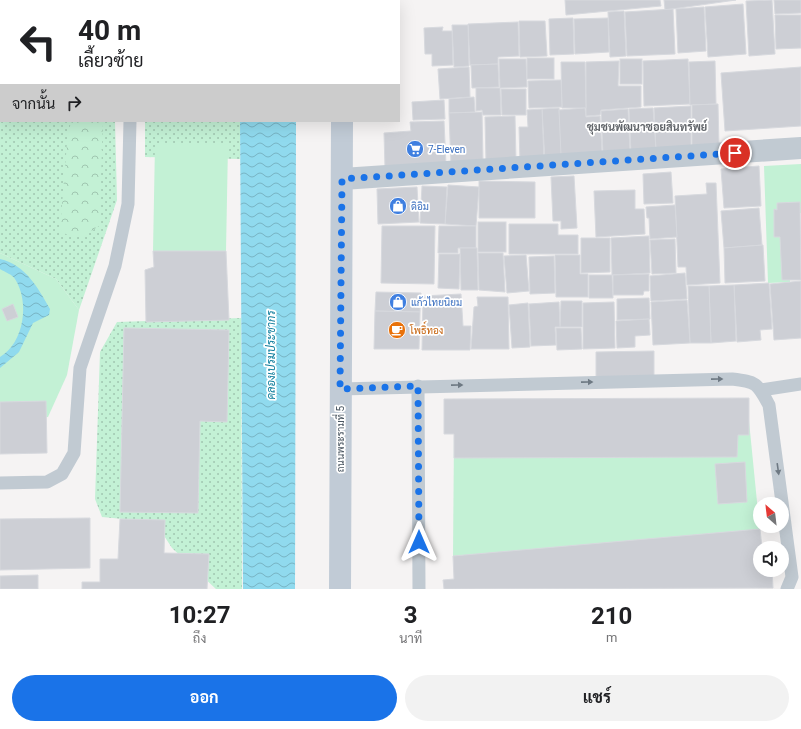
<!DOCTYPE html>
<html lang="th">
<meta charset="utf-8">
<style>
body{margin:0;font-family:Roboto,Sarabun,sans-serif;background:#f2f2f2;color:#202124;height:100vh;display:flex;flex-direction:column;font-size:15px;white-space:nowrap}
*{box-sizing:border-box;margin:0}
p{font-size:13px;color:#757577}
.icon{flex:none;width:22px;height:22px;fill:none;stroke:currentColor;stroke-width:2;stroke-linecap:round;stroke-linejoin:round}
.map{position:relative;height:589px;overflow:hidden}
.side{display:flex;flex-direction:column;background:#fff;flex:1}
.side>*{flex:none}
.banner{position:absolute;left:0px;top:0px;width:400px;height:122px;box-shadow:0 4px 16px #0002;background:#fff;color:#202124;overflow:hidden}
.needle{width:26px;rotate:332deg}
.controls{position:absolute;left:753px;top:497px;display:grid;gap:8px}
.controls a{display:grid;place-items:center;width:36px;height:36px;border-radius:50%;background:#fff;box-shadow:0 4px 16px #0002;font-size:20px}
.pin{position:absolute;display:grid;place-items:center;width:34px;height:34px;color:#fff;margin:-17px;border:2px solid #fff;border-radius:50%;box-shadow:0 1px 4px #0007}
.me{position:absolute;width:44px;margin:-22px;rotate:0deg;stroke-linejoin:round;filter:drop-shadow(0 0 3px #0008)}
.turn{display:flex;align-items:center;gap:14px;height:84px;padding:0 12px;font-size:18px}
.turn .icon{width:52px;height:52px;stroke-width:2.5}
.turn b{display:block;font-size:28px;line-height:34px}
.then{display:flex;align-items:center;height:38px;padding:0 12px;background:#0003;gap:8px;font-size:15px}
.eta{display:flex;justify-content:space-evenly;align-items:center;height:68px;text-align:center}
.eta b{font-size:24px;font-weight:700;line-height:28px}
.button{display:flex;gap:8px;margin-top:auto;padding:8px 12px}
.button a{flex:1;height:46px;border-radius:24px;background:#1a73e8;color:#fff;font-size:16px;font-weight:700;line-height:46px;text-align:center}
.button a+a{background:#f2f2f2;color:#202124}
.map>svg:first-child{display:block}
</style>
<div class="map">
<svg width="801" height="589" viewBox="0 0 801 589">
<defs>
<pattern id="grass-dots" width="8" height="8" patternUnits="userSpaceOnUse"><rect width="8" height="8" fill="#c3f1d5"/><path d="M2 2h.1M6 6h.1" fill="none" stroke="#a0c6b0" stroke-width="1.8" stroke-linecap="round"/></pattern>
<pattern id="forest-crowns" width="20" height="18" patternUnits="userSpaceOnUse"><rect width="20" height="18" fill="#c3f1d5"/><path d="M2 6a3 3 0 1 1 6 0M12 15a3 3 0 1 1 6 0" fill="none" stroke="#a0c6b0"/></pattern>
<pattern id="water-waves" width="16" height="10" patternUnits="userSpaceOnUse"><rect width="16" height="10" fill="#90daee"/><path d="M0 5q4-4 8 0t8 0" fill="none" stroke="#78b4c4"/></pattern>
</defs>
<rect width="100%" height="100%" fill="#f5f3f3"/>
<!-- grass -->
<g fill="url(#grass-dots)">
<path d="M0,0H113L1,1V121H115L117,200L79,310L56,279L0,253Z"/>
<path d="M145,121H240V159L145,157Z"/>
<path d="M241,318L242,589H216L172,548L155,522L102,517L95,499L100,352L117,322Z"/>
</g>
<!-- forest -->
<path fill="url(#forest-crowns)" d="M71,121H103L99,226C86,235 74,242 60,230L67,143Z"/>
<!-- garden -->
<g fill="#c3f1d5">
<path d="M155,144L228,145L226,251H153Z"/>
<path d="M801,164V213L788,214L790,282L768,283L764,166Z"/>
<path d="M0,253L56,279L79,310L67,375L48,417L0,422Z"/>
<path d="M749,421L761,542L453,556L454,434Z"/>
</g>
<!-- water -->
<g fill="url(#water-waves)">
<path d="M240,121H296L295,589H243Z"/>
<path d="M0,259C26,265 38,288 50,309L49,315L33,323L19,352L0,368V357C24,343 30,302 15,279C13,275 5,272 0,269Z"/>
</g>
<!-- building -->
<g fill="#cdcfd5" stroke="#d7d9de">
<path d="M565,0H660L661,6L566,15Z"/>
<path d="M664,0H736L665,10Z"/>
<path d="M772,0L775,54L749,56L746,1Z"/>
<path d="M774,0H801V13L775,14Z"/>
<path d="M743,4L746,54L708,57L705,7Z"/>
<path d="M704,7L706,51L678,53L676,9Z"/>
<path d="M673,9L675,54L627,56L625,12Z"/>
<path d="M624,11L626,56L610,57L608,12Z"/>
<path d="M775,15H801V48L776,49Z"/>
<path d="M573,18L574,54L550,55L549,19Z"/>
<path d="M608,18L609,52L575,54L574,19Z"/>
<path d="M519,21H545L547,56L520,57Z"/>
<path d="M518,22L519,56L498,57V64L470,65L468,24Z"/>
<path d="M452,25H468L469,66L454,67Z"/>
<path d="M443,27L442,31H452L453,65L432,66V54H425L424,28Z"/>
<rect x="527" y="58" width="27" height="21"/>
<path d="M499,59H526L527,87L500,88Z"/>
<rect x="620" y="59" width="22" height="25"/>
<path d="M688,59L690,104L644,106L643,61Z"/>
<path d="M619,61L618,86H641V107L601,110L600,115L586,116V62Z"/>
<path d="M715,61L716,104L690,105L689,62Z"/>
<path d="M561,62H585L586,108H562Z"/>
<path d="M498,64L499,87L472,88L471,65Z"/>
<path d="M469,67L470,97L440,99L438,69Z"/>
<path d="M801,67V126L725,131L721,73Z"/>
<path d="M561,80L562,107L529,108L528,81Z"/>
<path d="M476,88H500L501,115H483L482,110L476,111Z"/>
<path d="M501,89H526V115H502Z"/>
<path d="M474,97L475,112L449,113V99Z"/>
<path d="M444,100L445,119L413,120L412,102Z"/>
<path d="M718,104L719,147H692V105Z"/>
<path d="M691,106V149L656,150L654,108Z"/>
<path d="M559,108L562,160L545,161L542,109Z"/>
<path d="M585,108L586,117L600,116L602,152L561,155L559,110Z"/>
<path d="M653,108L656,150L631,152L629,109Z"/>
<path d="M542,109L544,161L520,162L519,127H528L527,110Z"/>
<path d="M628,109L630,152L603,153L601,111Z"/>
<path d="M482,112L483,163L451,165L449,113Z"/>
<path d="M515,116L516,161L486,162L485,117Z"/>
<path d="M444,121L446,165L385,168L384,133L411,131L410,122Z"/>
<path d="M759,166L761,206L724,208L721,169Z"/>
<path d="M671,172L673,203L644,204L643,174Z"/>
<path d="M574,176L577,228L561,229V221H553L551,177Z"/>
<path d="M479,181L535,182V218H479Z"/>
<path d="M706,183H716L720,283L687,285L686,267H678L675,196L707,194Z"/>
<path d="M448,185L479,187L476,226L445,224Z"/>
<path d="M422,186L447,187L445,224L420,223Z"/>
<path d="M417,187L419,222L378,224L377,189Z"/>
<path d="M635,190V209H644L645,234L596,237L594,191Z"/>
<path d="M800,202L801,280H782L780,237H774V209L777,210V203Z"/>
<path d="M675,205L677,237L650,239L649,218H647L646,207Z"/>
<path d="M759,208L762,245L724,248L721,211Z"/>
<rect x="478" y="222" width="28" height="30"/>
<path d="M509,224H558V235H578V254H509Z"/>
<path d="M382,226H435L434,284L381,283Z"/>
<path d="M439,226H476V248H458V253H438Z"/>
<path d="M649,236L650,273L612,275L611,238Z"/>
<path d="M581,238H610V272L581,273Z"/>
<path d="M675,239L676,273L652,274L650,240Z"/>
<path d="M763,245L765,281L725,283L724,248Z"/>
<path d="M460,248H477L478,290H461Z"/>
<path d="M153,251H226L229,320L146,322L145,270L154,267Z"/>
<path d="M478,253H503L505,292L479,290Z"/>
<path d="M439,254H460L459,289L438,288Z"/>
<path d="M526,255L529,291L507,293L504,256Z"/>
<path d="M555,255H580V274H588V297H556Z"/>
<path d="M554,256L555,293L530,294L529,257Z"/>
<path d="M685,273L687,299L651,301L650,276Z"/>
<path d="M649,274V291H644L643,295H613V275Z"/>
<path d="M589,275H612L613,298H589Z"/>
<path d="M801,281V338L774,340L770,284Z"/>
<path d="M769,283L772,329L760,330L761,340L737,342L734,285Z"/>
<path d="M734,285L736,341L711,343L709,286Z"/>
<path d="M688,286H709L711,343H690Z"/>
<path d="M376,292L421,293L420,312L375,311Z"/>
<path d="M461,294L463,326H471L470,350H422L423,296Z"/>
<path d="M477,297H508L509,349H471L474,307L478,306Z"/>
<path d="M649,298L650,319L617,320V299Z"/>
<path d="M687,300L690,343L653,345L651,302Z"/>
<path d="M561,301H582V327H560Z"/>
<path d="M559,302L560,327H555L556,345L531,346L529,304Z"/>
<path d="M614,302L615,348L583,349V303Z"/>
<path d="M528,303L530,347L512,348L509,305Z"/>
<path d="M13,304L18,317L7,321L2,309Z"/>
<path d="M375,311L420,312L419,349H374Z"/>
<path d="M649,319L650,335L635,336V347L617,348L616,321Z"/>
<path d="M124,328L229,330L227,422L200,421L198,513L120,512Z"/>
<path d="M556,328H581L582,349L557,350Z"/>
<path d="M654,351V377L596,378V352Z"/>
<path d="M749,398V435H738L737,457L454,458V434H444V399Z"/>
<path d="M46,401L47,453L0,454V402Z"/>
<path d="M745,462L747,502L718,504L715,464Z"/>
<path d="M90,518V568L0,570V519Z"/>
<path d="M120,519L165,520L164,553L209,554L207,589H82V582H100V559H118Z"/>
<path d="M760,529L762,548H760V570H772L773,588L444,589L443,580L454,579L453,556Z"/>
<path d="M38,575V589H0V576Z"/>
</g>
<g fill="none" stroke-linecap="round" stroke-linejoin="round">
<!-- lane -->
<g stroke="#c1cad2" stroke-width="13">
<path d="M131,0V1"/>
<path d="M418,386L419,589"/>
<path d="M340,389L732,379C757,382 757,383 769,405L792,577L787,589"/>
<path d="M761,390L801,384"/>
<path d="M0,483L47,482L62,474L74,453L80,368L115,266L128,204L130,121"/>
</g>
<!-- street -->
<path stroke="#c1cad2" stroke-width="22" d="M342,179L801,148"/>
<!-- secondary -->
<g stroke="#c1cbd6" stroke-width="22">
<path d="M343,1V0"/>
<path d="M340,589L342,121"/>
</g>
</g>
<!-- one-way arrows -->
<defs><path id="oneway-solid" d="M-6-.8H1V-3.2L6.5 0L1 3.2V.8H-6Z"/></defs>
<g fill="#6e7983">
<use href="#oneway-solid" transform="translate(717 379) rotate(-1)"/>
<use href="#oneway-solid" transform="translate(587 382) rotate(-1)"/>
<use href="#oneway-solid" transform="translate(457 385) rotate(-1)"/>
<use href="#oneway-solid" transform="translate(778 469) rotate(82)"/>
</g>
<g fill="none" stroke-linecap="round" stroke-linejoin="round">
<!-- route -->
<path stroke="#1a73e8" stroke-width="7" stroke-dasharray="0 12.6" d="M419,542L418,386L340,389L342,179L735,153"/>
</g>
<!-- icons -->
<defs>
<symbol id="supermarket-disc" viewBox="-11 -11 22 22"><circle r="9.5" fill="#3f7fe0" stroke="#fff"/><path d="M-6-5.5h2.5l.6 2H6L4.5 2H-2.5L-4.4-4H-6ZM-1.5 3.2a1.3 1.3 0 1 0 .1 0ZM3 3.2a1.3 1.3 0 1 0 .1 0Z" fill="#fff"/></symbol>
<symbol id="shop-disc" viewBox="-11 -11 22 22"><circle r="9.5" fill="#3f7fe0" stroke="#fff"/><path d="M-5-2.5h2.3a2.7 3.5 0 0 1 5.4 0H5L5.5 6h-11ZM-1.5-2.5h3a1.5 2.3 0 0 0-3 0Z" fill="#fff"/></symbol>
<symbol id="cafe-disc" viewBox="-11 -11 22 22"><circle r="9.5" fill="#e8710a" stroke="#fff"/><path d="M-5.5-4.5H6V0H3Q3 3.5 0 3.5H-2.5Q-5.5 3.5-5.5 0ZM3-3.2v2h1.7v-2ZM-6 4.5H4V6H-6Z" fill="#fff"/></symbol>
</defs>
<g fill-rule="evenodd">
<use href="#supermarket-disc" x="405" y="139" width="20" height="20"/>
<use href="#shop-disc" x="388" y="196" width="20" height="20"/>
<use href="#shop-disc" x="388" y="292" width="20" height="20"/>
<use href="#cafe-disc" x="387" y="320" width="20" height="20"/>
</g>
<g text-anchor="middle" stroke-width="3.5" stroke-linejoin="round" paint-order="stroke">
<!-- shop labels -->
<g font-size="10" fill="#366cbe" stroke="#fff" text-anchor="start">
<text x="428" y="153">7-Eleven</text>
<text x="411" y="210">ดิอิม</text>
<text x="411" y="306">แก้วไทยนิยม</text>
</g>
<!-- food labels -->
<g font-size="10" fill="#c56008" stroke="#fff" text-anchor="start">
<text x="410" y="334">โพธิ์ทอง</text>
</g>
<!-- street labels -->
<g font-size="10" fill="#4a5661" stroke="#fff">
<text transform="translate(340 439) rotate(-90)" y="4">ถนนพระรามที่ 5</text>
</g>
<!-- neighbourhood labels -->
<g font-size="11" font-weight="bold" fill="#5f6368" stroke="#fff">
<text x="647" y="131">ชุมชนพัฒนาซอยสินทรัพย์</text>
</g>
<!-- water labels -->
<g font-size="11" font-style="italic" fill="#0c7c9b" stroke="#fff">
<text transform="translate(271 355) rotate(-90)" y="4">คลองเปรมประชากร</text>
</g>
</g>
</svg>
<div class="controls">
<a><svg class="needle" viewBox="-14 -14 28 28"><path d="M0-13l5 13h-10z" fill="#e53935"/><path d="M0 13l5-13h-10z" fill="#757577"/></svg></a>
<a><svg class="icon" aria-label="sound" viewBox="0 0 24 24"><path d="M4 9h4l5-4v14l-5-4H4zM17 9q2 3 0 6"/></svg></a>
</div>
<div class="pin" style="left:735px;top:153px;background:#d93025"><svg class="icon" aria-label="arrive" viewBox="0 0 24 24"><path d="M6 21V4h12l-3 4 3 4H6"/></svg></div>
<svg class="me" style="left:419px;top:542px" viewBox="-20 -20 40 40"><path d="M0-17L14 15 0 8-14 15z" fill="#1a73e8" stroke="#fff" stroke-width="4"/></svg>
<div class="banner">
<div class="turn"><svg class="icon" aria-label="left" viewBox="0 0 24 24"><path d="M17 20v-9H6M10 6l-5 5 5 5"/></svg><div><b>40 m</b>เลี้ยวซ้าย</div></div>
<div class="then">จากนั้น<svg class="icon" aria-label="right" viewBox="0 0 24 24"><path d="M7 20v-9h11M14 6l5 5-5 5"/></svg></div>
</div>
</div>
<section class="side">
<div class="eta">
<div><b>10:27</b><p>ถึง</p></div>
<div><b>3</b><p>นาที</p></div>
<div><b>210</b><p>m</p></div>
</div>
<div class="button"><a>ออก</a><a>แชร์</a></div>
</section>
